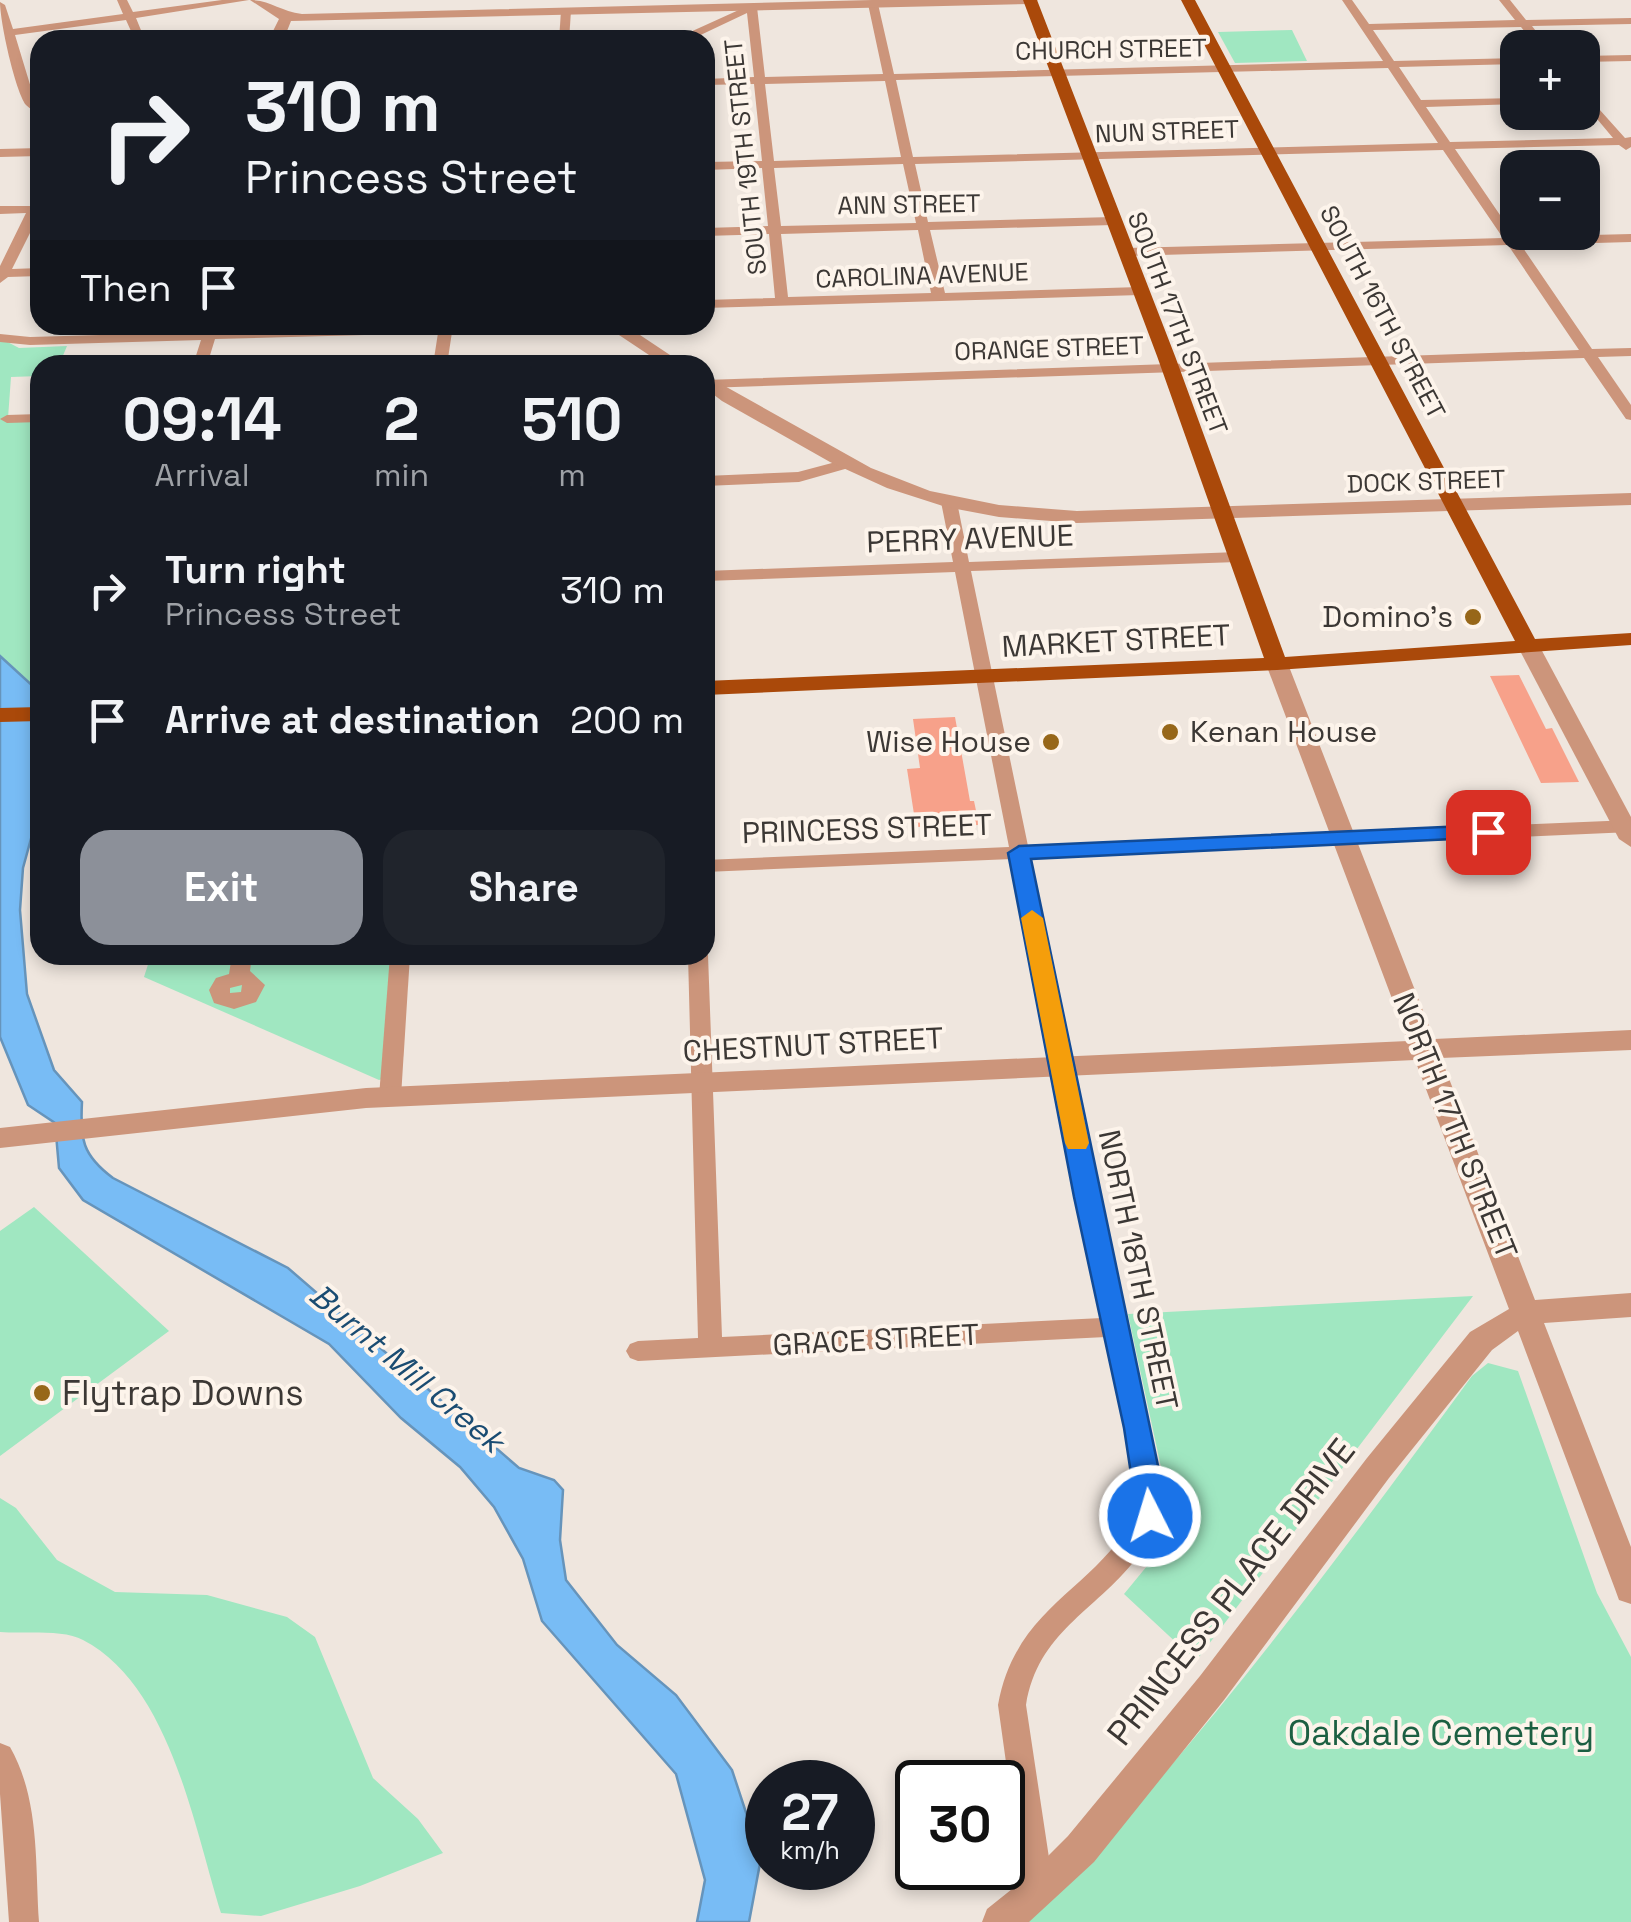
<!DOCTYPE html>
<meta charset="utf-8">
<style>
body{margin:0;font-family:"Space Grotesk",sans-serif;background:#20242c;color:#f1f3f6;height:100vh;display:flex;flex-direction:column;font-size:38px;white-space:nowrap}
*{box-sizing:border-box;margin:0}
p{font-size:32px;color:#9ea1a6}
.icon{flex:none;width:55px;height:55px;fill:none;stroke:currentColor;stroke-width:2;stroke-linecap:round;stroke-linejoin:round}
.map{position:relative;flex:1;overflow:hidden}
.panel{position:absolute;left:30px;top:355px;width:685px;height:610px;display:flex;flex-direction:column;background:#171b24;border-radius:30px;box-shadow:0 5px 15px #0003}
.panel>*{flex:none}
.banner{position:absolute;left:30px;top:30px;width:685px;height:305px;border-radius:30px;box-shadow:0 5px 15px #0003;background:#171b24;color:#f1f3f6;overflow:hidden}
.controls{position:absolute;left:1500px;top:30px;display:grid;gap:20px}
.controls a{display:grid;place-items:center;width:100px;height:100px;border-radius:20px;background:#171b24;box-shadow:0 5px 15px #0003;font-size:50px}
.speed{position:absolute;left:745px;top:1760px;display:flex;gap:20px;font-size:50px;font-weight:700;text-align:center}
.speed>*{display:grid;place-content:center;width:130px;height:130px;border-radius:50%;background:#171b24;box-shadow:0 5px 15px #0003;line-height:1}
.speed small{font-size:25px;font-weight:400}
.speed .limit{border:5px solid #111;border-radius:15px;background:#fff;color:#111}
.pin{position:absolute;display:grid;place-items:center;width:85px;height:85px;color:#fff;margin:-42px;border-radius:20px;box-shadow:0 5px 15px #0006}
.me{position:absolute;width:110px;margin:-55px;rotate:355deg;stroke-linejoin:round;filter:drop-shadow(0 0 8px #0008)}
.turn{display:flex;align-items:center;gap:35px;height:210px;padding:0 50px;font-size:45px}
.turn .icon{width:130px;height:130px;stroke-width:2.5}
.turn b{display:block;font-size:70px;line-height:85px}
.then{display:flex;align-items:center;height:95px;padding:0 50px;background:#0003;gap:20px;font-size:38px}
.eta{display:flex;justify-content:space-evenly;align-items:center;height:170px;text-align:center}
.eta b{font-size:60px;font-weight:700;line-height:70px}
.button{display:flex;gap:20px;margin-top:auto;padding:20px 50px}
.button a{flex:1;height:115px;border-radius:30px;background:#8c9099;color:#fff;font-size:40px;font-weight:700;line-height:115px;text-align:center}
.button a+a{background:#20242c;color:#f1f3f6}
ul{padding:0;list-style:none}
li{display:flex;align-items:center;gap:30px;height:130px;padding:0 50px}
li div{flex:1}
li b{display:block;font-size:38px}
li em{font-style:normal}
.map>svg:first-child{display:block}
</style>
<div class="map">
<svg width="1631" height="1922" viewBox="0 0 1631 1922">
<rect width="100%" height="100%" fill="#efe6de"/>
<!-- green -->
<g fill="#a0e7c1">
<path d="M1292,30L1307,61L1235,63L1218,32Z"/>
<path d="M0,338L19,348L67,346L59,365H40V376L11,377L8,418H40V702L0,704Z"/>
<path d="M151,955H394L386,1078L379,1080L144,977Z"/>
<path d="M34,1207L169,1331L0,1456V1231Z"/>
<path d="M1473,1296L1196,1661L1124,1594L1175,1532L1128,1314Z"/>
<path d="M1488,1363L1518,1371L1597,1593L1631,1657V1922H1027C1194,1755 1332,1566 1472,1376Z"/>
<path d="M0,1498L16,1508L57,1560L115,1592L207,1595L287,1617L315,1637L373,1778L418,1819L443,1853L360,1886L261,1916L221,1913C194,1827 170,1685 83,1640C63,1629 24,1634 0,1632Z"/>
</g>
<!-- water -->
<path fill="#78bcf5" stroke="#6694bb" stroke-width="2.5" d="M0,656L35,688L32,835L23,868L20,910L27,994L54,1070L82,1102C80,1139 82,1155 113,1178L288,1268L519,1468L554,1480L563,1490L560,1540L566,1580L617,1645L676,1695L732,1770L761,1858L749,1922H697L705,1880L676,1774L542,1621L523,1559L494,1507L460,1467L401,1418L329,1344L83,1200L59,1168L55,1123L28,1105L0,1037Z"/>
<!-- building -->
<g fill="#f7a18a">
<path d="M1519,675L1546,729L1552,728L1579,782L1541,783L1490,676Z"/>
<path d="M955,717L970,801H974L979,825L916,827L907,769L920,768L913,719Z"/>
</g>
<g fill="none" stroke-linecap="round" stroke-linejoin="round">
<!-- minor -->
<g fill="#cc957b" fill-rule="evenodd">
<path d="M117,0H127L133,12L222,0H249L136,18L145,40H135L126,20L15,35L35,101L40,104V113C35,111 30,109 26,105C15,90 0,22 0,2L5,5L13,29L123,14Z"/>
<path d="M1342,0H1352L1369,24L1515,20L1499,0H1510L1526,20L1631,18V24L1532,26L1549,48H1538L1521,27L1373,30L1394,61L1518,58V64L1399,67L1421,100L1518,98V104L1426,107L1450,142L1613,138L1582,101V90L1625,138L1631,137V147L1626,150L1619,145L1455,149L1515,237L1631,234V242L1521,245L1592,349L1631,348V356L1598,357L1631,405V420L1626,419L1584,358L705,388V380L1579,350L1508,245L1126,256L1120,252L1126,248L1503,238L1443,150L915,164L928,222L1113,217L1119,221L1113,225L930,230L945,293L1140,287L1147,291L1140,295L705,308V300L775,298L769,234L705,236V228L768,226L762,168L705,170V162L762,161L754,84L705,85V79L754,77L747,13L690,40H676L677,38L752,4L757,7L765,77L883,74L868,4L873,1L878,4L894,74L1383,61ZM1388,68L1438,143L913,157L896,80ZM885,81L901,157L774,161L765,84ZM903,164L916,223L781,226L774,168ZM918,230L931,293L788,297L781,234Z"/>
<path d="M566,8L571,11L569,40H559L561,11Z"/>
<path d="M1631,55V61L1582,62V56Z"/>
<path d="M40,148V156L0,157V149Z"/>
<path d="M40,193V213L12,269L40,268V276L8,277L0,283V266L26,213L0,214V206H30L36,194Z"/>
<path d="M206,325H220L218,331L417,325H558L551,329L452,332L447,365H433L438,333L215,339L207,365H193L201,340L30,345L0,342V334L30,337L204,332Z"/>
<path d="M40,414V422L7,423L0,419L7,415Z"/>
<path d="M847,459L852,461V467L799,482L705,486V476L798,472Z"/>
<path d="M949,497L957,502L969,562L1238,552L1246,557L1238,562L971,571L1028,846L1631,820V832L1031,858L1165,1504C1157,1524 1149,1542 1136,1559C1094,1612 1038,1632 1026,1705L1054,1891L1049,1901L1039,1906L1029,1901L1024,1891L998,1705C1017,1599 1106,1588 1139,1504L1106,1337L638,1361L630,1358L626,1351L630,1344L638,1341L698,1338L688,955H705V950L708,955L722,1337L1102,1318L1012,859L705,872V860L1009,847L955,572L705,581V571L953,562L941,502Z"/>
<path d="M232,955H252L250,971L265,985L256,1002L234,1009L214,1003L209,990L216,978L229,974ZM242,985L241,992L230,993V988Z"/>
<path d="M390,955H410L401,1097L398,1103H382L379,1097Z"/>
<path d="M0,1743L10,1747C40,1800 35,1863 39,1922H9L0,1794Z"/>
</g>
<!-- tertiary -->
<g fill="#cc957b" fill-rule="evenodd">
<path d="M250,0C270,0 280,11 302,14L872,0H1038L1031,4L291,21L287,31L293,40H279L273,31L279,19Z"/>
<path d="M604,325H625L685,365H664Z"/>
<path d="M705,375L871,468L930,491L999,505L1077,511L1631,493V505L1077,523L999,517L946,507L887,488L830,462L722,401L705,388Z"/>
<path d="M1530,643L1541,649L1631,817V847L1619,839L1519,649Z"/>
<path d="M1277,658L1288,664L1434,1039L1631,1030V1050L1441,1058L1535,1300L1631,1293V1317L1544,1323L1631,1547V1604L1619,1600L1615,1589L1518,1331L1492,1350L1389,1478L1224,1700L1094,1862L1029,1922H982L987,1909L1026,1878L1068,1836L1200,1676L1367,1458L1470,1332L1509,1309L1415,1060L366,1108L0,1148V1128L366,1088L1408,1041L1266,664Z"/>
</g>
<!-- primary -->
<g fill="#aa490a" fill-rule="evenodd">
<path d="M1023,0H1037L1175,356L1285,657L1515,641L1181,0H1195L1535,639L1631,633V645L1277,670L705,695V681L1264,658L1157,356Z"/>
<path d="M40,707V721L0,722V708Z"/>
</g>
</g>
<!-- route -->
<path fill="#1a73e8" stroke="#114b97" stroke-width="2.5" d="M1488,825L1495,827L1498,832L1495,837L1031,859L1166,1504L1160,1526L1150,1530L1139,1526L1124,1428L1074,1197L1008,853L1019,846Z"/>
<!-- slow -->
<path fill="#f59e0b" d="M1032,910L1043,918L1089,1143L1086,1149H1068L1065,1143L1021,918Z"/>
<!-- markers -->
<g fill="#976719" stroke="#fdf4eb" stroke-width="4">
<circle cx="1473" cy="617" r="10"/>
<circle cx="1170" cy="732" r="10"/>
<circle cx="1051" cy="742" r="10"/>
<circle cx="42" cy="1393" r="10"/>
</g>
<g text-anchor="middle" stroke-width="8" stroke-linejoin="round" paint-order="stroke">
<!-- far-street labels -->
<g font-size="25" fill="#3c3835" stroke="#fdf4eb">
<text transform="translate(1111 49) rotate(-1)" y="9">CHURCH STREET</text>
<text transform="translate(1167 131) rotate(-2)" y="9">NUN STREET</text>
<text transform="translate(745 157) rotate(-96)" y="9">SOUTH 19TH STREET</text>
<text transform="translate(909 204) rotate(-1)" y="9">ANN STREET</text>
<text transform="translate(922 275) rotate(-2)" y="9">CAROLINA AVENUE</text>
<text transform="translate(1383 312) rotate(62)" y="9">SOUTH 16TH STREET</text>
<text transform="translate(1178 323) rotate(69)" y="9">SOUTH 17TH STREET</text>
<text transform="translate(1049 348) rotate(-2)" y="9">ORANGE STREET</text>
<text transform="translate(1426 481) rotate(-2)" y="9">DOCK STREET</text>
</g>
<!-- street labels -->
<g font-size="30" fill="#3c3835" stroke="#fdf4eb">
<text transform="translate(970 539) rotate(-2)" y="10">PERRY AVENUE</text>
<text transform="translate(1116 641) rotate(-3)" y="10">MARKET STREET</text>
<text transform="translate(867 829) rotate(-2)" y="10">PRINCESS STREET</text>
<text transform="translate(813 1045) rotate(-3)" y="10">CHESTNUT STREET</text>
<text transform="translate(1455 1126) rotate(68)" y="10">NORTH 17TH STREET</text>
<text transform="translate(1138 1270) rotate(78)" y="10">NORTH 18TH STREET</text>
<text transform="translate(876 1340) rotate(-3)" y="10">GRACE STREET</text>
</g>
<!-- poi labels -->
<g font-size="30" fill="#3c3835" stroke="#fdf4eb" text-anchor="end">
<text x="1453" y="627">Domino's</text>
<text x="1190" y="742" text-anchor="start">Kenan House</text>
<text x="1031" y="752">Wise House</text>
</g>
<!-- water labels -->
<g font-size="32" font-style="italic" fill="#1a4c72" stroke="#fdf4eb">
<text transform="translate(407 1368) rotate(40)" y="11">Burnt Mill Creek</text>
</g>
<!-- near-poi labels -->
<g font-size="35" fill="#3c3835" stroke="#fdf4eb" text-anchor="start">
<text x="62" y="1405">Flytrap Downs</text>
</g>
<!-- near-street labels -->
<g font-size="35" fill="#3c3835" stroke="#fdf4eb">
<text transform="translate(1231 1592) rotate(-52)" y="12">PRINCESS PLACE DRIVE</text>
</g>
<!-- near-park labels -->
<g font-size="35" fill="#1c5f42" stroke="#fdf4eb">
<text x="1441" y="1745">Oakdale Cemetery</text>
</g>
</g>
</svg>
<div class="controls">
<a>+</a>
<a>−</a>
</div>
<div class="speed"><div>27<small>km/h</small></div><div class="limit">30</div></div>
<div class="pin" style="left:1488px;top:832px;background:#d93025"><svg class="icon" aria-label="arrive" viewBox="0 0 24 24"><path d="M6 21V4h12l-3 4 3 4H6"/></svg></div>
<svg class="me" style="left:1150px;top:1516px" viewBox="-20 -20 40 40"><circle r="17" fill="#1a73e8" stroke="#fff" stroke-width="3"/><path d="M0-11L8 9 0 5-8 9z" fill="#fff"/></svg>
<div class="banner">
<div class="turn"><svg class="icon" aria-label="right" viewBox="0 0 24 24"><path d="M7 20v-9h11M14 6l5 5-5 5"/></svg><div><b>310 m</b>Princess Street</div></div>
<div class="then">Then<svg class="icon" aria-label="arrive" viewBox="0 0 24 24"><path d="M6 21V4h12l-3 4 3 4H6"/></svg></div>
</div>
<section class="panel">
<div class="eta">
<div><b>09:14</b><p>Arrival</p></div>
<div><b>2</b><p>min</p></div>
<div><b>510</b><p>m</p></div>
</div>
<ul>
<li><svg class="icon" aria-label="right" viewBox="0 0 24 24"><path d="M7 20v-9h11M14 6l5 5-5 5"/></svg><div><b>Turn right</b><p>Princess Street</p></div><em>310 m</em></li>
<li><svg class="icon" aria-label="arrive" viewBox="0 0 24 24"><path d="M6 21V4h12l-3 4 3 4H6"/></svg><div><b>Arrive at destination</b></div><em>200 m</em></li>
</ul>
<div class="button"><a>Exit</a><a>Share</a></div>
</section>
</div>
